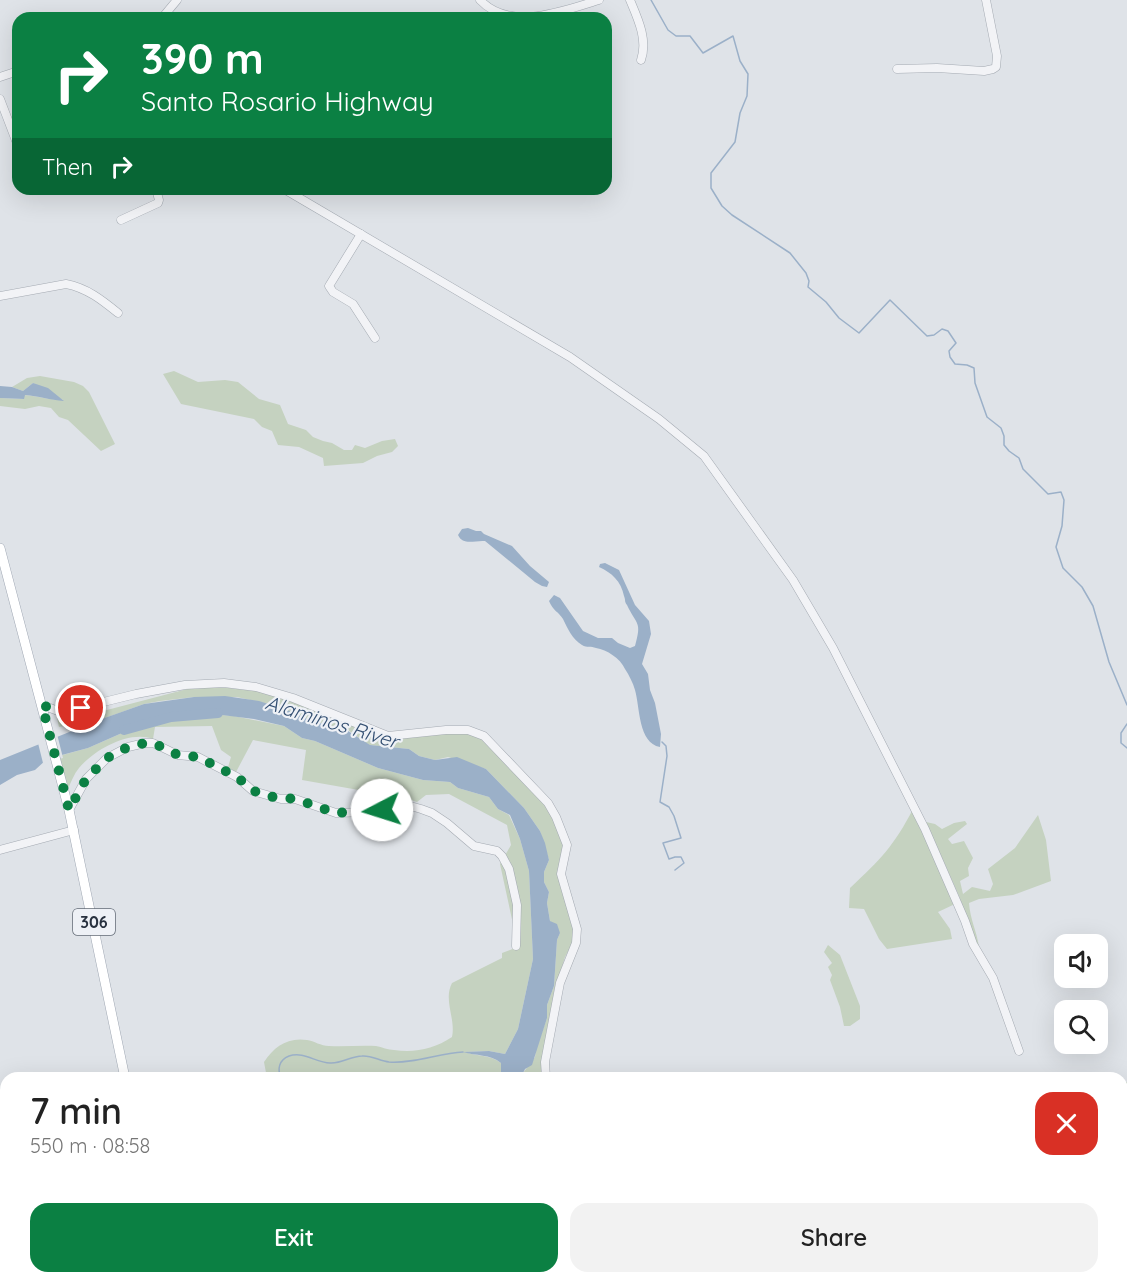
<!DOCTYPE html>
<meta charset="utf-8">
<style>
body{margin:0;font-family:Quicksand,sans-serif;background:#f2f2f2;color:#222;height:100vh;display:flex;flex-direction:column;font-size:22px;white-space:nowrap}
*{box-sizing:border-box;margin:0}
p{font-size:20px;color:#767676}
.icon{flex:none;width:33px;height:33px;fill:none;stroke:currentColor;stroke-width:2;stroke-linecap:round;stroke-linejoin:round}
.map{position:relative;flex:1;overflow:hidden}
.drawer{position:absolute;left:0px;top:1072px;width:1128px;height:212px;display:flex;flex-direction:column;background:#fff;border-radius:18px 18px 0 0;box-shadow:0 6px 24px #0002}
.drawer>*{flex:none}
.guide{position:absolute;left:12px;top:12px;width:600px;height:183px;border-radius:18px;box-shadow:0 6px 24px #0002;background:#0b8043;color:#fff;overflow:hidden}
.fabs{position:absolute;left:1054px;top:934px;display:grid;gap:12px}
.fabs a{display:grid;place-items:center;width:54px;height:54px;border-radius:12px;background:#fff;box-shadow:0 6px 24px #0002;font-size:30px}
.pin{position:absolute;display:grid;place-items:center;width:51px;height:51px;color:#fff;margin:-26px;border:3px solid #fff;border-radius:50%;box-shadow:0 2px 6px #0007}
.me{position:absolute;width:66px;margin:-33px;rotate:265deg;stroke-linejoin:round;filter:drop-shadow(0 0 4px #0008)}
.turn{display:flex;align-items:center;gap:21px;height:126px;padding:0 30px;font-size:27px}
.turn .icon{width:78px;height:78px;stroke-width:2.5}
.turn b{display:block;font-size:42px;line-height:51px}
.then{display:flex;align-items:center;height:57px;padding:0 30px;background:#0003;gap:12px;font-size:22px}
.round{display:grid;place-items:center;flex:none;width:63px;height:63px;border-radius:18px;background:#f2f2f2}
.summary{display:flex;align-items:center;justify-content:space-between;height:102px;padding:0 30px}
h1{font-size:36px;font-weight:600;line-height:45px}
.button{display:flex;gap:12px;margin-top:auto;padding:12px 30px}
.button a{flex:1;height:69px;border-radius:18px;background:#0b8043;color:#fff;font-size:24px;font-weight:600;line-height:69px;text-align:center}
.button a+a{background:#f2f2f2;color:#222}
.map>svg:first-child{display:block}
</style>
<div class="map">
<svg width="1127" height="1283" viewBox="0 0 1127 1283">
<rect width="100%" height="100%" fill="#dfe3e8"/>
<!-- green -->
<g fill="#c5d2c0">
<path d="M174,371L198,382L225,380L238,382L259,399L280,405L288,424L306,430L313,437L323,441L332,443L344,450H352L355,445L365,448L382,441L395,439L398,446L392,452L377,456L363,463L324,466L323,458L299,447L278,445L272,431L262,427L254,419L181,404L163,374Z"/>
<path d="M40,376L74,382L83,386L89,392L115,444L101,451L68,420L59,417L51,408L39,406L25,409L0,406V398L23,399L24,395C38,396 50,400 63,400L33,383L23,391L12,387L27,378Z"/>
<path d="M220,687L257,691L290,700L377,734L468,732L483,737L544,800L564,844L559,866L574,927L572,944L565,957L560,974L544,1078H526L523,1073L535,1057L536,1049L547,1018V1005L554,986L557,940L560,933L550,921L547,903L549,892L544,882V872L549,860L540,831L524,808L486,769L448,757L435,760L419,756L409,749L369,745L348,730L312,721L273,705L237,697H194L160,701L144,704L83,726L71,725L59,727L57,718L84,716L191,688Z"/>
<path d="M197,713L234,716L284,726L302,738L315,741L378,768L423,780L450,782L458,788L489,797L498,809L509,815L520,839L529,871L533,959L518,1029L505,1054L489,1051L465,1052C477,1057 490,1054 501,1063V1078H462L457,1073L426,1078H267L264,1062C274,1047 287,1037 307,1040C314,1041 321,1046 329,1046C345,1047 360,1045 376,1046C382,1047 388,1050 394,1050C415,1053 434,1049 452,1037C456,1019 443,1000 452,983L502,958V953L518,947L500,864L511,845L507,825L449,794L426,795L417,802L408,799L371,804L370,792L302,780L306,750L253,740L236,772L228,767L231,757L221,750L212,726L155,727L153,739C129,730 94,750 79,768C74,774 71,782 68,789L59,756L88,748L156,718Z"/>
<path d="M913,809L955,904L938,912L950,929L952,939L887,949L879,939L864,909L849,908L850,888C880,860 894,846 913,809Z"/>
<path d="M1038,815L1046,840L1051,881L1013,895L979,899L969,903C970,919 977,932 979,947L976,945L959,896L926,822L935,824L942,829L954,823L965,821L967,824L948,839L952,844L964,841L973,858L968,868L969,876L960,881L963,894L972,887L990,891L993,884L988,869L1015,848Z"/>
<path d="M828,945L840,955L860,1006V1019L850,1026H844L840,1007L830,980L832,975L828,967L832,963L824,952Z"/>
<path d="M1122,1081L1124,1083L1127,1082V1159L1122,1158Z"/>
<path d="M698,1278H748L746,1283H698Z"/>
</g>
<!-- water -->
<g fill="#9bb0c8">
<path d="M33,383L48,388L64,401C50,400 38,396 25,395L24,399L0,398V386L12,387L23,391Z"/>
<path d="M468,528L476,531H481L484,534L512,546L530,566L549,582L547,587L542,586L535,582L485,541C475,540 463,546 458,535L462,529Z"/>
<path d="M605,563L619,570L635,605L649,621L651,634L642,664L648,674L650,690L655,703L661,734L660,747C638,743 640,707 635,690C633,683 629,675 625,669C620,658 607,650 596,648C591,646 587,648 582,645C572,639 568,629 563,619C559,612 553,611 549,601L554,595L560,598L583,631L598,638H612L618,643L630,648L635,646C642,621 637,626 627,605C624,601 626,601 624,596C621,581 612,573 599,567L600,564Z"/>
<path d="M225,696L259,701L287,710L312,721L348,731L370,745L409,749L419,756L435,760L457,757L486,769L524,808L540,831L545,843L549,860L544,872V882L549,892L547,903L550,921L557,924L560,933L557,940L554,986L547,1005V1018L532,1065L525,1069L523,1073L526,1078H501V1063C490,1054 476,1056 463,1052L489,1051L505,1054L518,1029L533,959L529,871L520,839L510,815L498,809L489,797L458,788L450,782L423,780L378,768L315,741L302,738L284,726L254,719L214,714L197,713L156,718L88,748L47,759L35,770L17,775L0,785V760L99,720L144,704L194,697Z"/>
</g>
<!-- pier -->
<path fill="#dfe3e8" d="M57,734L63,758L49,762L44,767L38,743Z"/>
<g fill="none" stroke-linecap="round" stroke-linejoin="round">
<!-- stream -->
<g stroke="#9bb0c8" stroke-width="1.5">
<path d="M651,0L668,30L676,36H690L703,53L733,36L740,61L748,74L747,96L740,113L735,142L711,173V188L722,206L732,215L790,253L806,273L809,281L808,287L826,302L839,318L859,333L890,300L927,336L934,335L942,329L948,331L956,343L949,351L950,357L955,364L967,365L974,368L975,383L987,417L1001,428L1004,436V445L1009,451L1019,458L1023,469L1048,494L1061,492L1064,500L1062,526L1056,547L1063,568L1082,587L1093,606L1109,662L1127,705"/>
<path d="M1127,724L1121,733V743L1127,748"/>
<path d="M662,742L666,746L667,756L660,802L669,807L674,816L681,838L663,843L669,859L675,857H681L684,863L675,870"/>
<path d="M281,1078C277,1069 279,1060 289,1056C304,1051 316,1063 330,1063C341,1064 351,1056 362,1056C371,1055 380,1061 389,1062C414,1064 439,1053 463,1052"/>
<path d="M1122,1089L1123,1088"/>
<path d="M1122,1118L1127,1117"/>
<path d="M0,1176L6,1180"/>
</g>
<!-- river -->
<path stroke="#9bb0c8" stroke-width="10" d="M124,730L171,717L218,713"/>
<defs>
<g id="minor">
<path d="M480,0C510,32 563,11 599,0"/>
<path d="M630,0C638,19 648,40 641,60"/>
<path d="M162,18L177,0"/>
<path d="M897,69L937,68L984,71L993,69L996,67L997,56L986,0"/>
<path d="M0,77L18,71"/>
<path d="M0,99L18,146"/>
<path d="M284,189L570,357L659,419L704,456L793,580L833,648L925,829L965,921L973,944L993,978L1019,1051"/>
<path d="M121,220L158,203L159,200L156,189"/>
<path d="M361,234L329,286L333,292L353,304L375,338"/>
<path d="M0,296L66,284C87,288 102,300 118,313"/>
<path d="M42,705L58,711L71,710L136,694L185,685L224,683L256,687L293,698L388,736L446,730H468L484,736L548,803L556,817L567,845L561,874L577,929L576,943L560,983L545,1062L546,1078"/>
<path d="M69,810L86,779L107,758L128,747L145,743H153L178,755L198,757L237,777L253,791L281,799H295L336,813L367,812L414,807L421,809L432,813L447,823L474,846L497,851L502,856L509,869L517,905L516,946"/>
<path d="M0,850L74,830"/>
</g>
<g id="major">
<path d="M0,548L69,810L125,1078"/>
<path d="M157,1278L158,1283"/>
</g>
</defs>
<!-- minor casing -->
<use href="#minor" stroke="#a4aab2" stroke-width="9"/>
<!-- major casing -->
<use href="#major" stroke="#9fa7b3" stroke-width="10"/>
<!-- minor -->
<use href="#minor" stroke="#f2f3f6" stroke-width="8"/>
<!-- major -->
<use href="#major" stroke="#fff" stroke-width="9"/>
</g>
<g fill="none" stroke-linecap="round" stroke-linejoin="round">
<!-- route -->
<path stroke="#0b8043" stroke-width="10" stroke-dasharray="0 18" d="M81,708L58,711L42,705L69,810L86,779L107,758L128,747L145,743H153L178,755L198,757L237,777L254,791L273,797L295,799L336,813L382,810"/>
</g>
<g text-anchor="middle" stroke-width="4.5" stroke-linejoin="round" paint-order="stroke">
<!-- shield labels -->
<rect fill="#eef1f6" stroke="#636b76" stroke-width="1.5" x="73" y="909" width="42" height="26" rx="4.5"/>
<g font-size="16" font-weight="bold" fill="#28313f">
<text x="94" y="928">306</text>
</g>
<!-- water labels -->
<g font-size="20" font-style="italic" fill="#334f72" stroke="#eef1f6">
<text transform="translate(332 722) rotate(17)" y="7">Alaminos River</text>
</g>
</g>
</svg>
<div class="fabs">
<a><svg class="icon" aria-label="sound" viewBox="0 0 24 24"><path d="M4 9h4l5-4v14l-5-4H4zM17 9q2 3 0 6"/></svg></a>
<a><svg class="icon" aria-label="search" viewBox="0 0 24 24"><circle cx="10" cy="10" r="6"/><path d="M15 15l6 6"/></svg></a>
</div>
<div class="pin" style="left:81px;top:708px;background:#d93025"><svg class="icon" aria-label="arrive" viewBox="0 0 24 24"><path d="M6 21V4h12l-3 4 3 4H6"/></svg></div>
<svg class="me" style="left:382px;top:810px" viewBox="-20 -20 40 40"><circle r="19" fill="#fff"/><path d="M0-13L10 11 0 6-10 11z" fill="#0b8043"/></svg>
<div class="guide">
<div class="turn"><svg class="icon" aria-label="right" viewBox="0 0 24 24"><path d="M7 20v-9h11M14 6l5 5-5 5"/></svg><div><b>390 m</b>Santo Rosario Highway</div></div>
<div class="then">Then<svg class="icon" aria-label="right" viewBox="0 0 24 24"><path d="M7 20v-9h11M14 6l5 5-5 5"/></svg></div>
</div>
<section class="drawer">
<div class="summary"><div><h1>7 min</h1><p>550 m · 08:58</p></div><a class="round" style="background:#d93025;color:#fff"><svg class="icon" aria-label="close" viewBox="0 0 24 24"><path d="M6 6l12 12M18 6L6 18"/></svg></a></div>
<div class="button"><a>Exit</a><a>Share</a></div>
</section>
</div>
